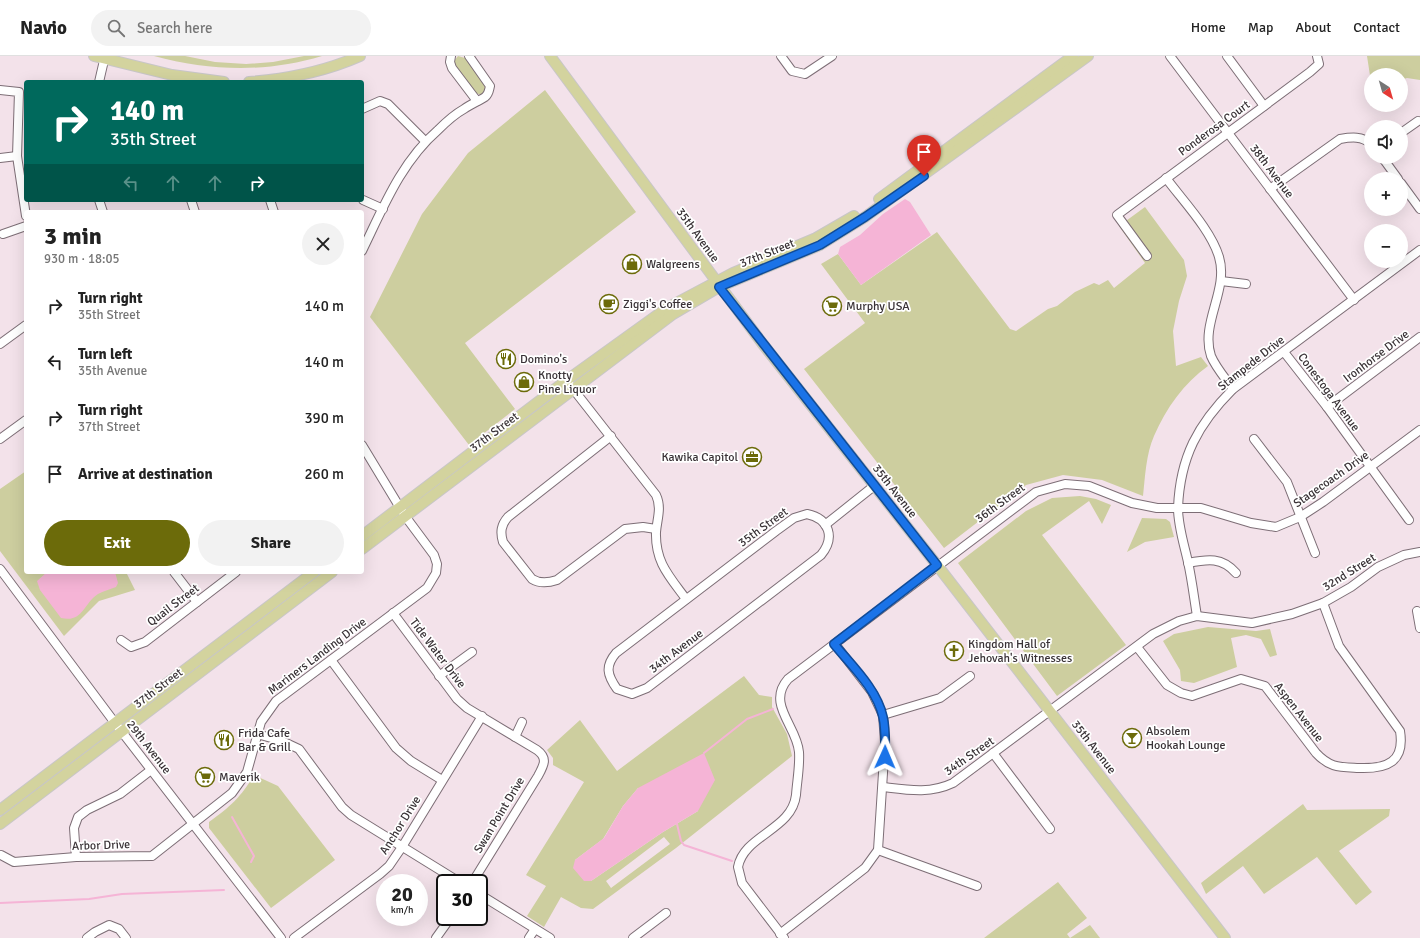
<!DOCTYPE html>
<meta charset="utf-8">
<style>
body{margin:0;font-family:Signika,sans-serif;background:#f2f2f2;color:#222;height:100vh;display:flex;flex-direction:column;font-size:15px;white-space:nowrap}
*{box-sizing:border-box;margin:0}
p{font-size:13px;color:#767676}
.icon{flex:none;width:22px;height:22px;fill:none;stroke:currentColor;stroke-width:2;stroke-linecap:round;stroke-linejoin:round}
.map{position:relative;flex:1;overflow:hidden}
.drawer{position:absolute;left:24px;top:154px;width:340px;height:364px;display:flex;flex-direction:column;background:#fff;border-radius:4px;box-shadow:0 4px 16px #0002}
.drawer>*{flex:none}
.banner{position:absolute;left:24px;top:24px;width:340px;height:122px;border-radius:4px;box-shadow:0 4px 16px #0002;background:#00695c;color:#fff;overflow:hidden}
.needle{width:26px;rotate:143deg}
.fabs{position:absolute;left:1364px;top:12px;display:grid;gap:8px}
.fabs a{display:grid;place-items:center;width:44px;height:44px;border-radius:50%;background:#fff;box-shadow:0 4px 16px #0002;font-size:20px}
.speed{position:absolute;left:376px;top:818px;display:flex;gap:8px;font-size:20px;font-weight:700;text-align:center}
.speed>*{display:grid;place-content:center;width:52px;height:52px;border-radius:50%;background:#fff;box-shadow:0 4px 16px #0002;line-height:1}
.speed small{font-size:10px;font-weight:400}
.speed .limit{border:2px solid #111;border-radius:6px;background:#fff;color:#111}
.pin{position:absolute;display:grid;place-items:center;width:34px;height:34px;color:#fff;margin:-41px -17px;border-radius:50% 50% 50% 0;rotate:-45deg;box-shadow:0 0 4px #0007}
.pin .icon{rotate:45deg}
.me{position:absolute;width:44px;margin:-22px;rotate:1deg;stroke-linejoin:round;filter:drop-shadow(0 0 3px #0008)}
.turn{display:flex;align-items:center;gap:14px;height:84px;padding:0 20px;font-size:18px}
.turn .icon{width:52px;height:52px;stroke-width:2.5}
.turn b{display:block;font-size:28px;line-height:34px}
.lanes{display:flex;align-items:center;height:38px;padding:0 20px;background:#0003;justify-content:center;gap:20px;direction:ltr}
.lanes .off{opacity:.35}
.round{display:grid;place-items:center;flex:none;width:42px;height:42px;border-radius:21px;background:#f2f2f2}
.head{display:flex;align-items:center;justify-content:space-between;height:68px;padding:0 20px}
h1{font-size:24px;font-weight:700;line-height:30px}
.primary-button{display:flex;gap:8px;margin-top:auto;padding:8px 20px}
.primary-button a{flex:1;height:46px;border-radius:24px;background:#6c6b0a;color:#fff;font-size:16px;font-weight:700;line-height:46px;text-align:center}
.primary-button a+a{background:#f2f2f2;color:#222}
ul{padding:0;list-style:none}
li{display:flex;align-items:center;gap:12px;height:56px;padding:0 20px}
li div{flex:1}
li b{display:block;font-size:15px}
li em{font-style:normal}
header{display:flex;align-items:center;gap:24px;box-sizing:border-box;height:56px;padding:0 20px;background:#fff;border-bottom:1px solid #e0e0e0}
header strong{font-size:19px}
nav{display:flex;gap:22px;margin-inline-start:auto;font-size:14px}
.search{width:280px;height:36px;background:#f2f2f2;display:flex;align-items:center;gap:10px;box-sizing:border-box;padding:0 14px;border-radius:22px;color:#767676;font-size:15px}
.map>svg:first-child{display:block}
</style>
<header>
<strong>Navio</strong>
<div class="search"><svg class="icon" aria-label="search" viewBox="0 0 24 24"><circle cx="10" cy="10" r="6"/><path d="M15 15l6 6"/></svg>Search here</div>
<nav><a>Home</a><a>Map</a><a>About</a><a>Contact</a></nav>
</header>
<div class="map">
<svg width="1420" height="882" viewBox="0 0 1420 882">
<rect width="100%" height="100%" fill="#f3e2ea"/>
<!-- green -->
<g fill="#cdce9f" fill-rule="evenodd">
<path d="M154,0H185L215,6L246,8L273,6L304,0H322C266,17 210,15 154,0Z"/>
<path d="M458,0L465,2L486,30V34L482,39L475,37L454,8V5Z"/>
<path d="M1367,0H1420V24L1407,22L1401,24V19H1371V26Z"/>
<path d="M545,34L636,156L465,287L515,353L469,389L370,261L422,158L468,97Z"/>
<path d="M1145,151L1184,204L1187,220L1179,245L1173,275L1176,310L1201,301L1208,310C1184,327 1166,352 1154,380C1146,398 1145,421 1143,440L1102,424L1063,419L1026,429L944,492L804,313L865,267L821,208L838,198L861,229L937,176L1010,273L1016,275L1048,253L1057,250L1075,236L1094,227L1099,229L1108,224L1114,232L1145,207L1119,170Z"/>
<path d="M26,415V516H126L135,534L99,545L64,580L0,495V433Z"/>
<path d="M1080,440L1096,443L1111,449L1102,468L1089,445L1042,479L1126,589L1057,640L958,507L1026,455L1052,442Z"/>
<path d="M1142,462L1166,463L1170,466L1174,481L1145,486L1127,496Z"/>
<path d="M1208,571L1256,575L1270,573L1277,599L1270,601L1261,583L1246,579L1231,582L1237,611L1194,627L1181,625L1180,614L1163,585L1174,578Z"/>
<path d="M744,620L759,639L772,641V651L787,678L792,700L676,792L593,853L581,852L561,841L544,871L527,860L546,830L526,819L584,726L553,709V702L547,694L580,664L617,715ZM638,732L698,755L663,776L591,825L575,804L603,783L623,750ZM664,781L670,788L611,832L606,825Z"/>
<path d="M254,719L278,730L335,804L271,852L209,772V766C230,751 241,741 254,719Z"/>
<path d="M1303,748L1307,754L1390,753L1389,760L1339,795L1372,836L1356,849L1317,801L1264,838L1243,810L1206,838L1201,827Z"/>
<path d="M1058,826L1087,862L1067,878L1070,882H984Z"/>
<path d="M1090,869L1100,882H1070Z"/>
</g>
<!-- water -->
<g fill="#f5b4d6">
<path d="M905,143L910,146L931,179L861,229L838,198L840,191L860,179L883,158Z"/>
<path d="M47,516H115L118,527L116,531C111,533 103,535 98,538C83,548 83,567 61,562L40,534L37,525Z"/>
<path d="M704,697L715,724L698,755L663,776L591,825H584L573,812L575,804L604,782L623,750L638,732Z"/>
</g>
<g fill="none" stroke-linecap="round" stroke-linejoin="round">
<!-- stream -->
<g stroke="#f5b4d6" stroke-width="2">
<path d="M704,697L747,663L773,653"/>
<path d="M232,761L254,800L251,806"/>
<path d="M677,768L681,785L684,789L732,805"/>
<path d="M0,847L89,843L122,838L224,834"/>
</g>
<defs>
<g id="minor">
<path d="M451,0L450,6L452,12L477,45"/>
<path d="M781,0L792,15L805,18L832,0"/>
<path d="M1170,0L1354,244"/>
<path d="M1227,0L1264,50"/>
<path d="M99,26L105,0"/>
<path d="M0,34L19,36L17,100L26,160"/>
<path d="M362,53L380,45L388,48L425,85"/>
<path d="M1401,77L1418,65"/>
<path d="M1382,101L1398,123"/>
<path d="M0,102L17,100"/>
<path d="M1166,122C1183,145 1211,174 1219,201C1229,234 1200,267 1211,300C1216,312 1226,323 1233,333"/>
<path d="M1401,127L1420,153"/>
<path d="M1270,133L1340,83C1352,81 1362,80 1371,88"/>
<path d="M99,144L103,156"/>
<path d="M191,144L195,156"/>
<path d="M270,144L274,156"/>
<path d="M363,144L383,153"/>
<path d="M3,178L26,170"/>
<path d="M362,195C383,152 401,106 438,74C446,66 455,58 464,53C471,48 479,45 485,41C489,38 489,34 490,30L469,0"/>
<path d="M1147,200L1117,159L1310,16L1319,8L1317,0"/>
<path d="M1221,225L1246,228"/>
<path d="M0,288L26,269"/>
<path d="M1284,296L1327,351L1409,464"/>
<path d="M570,329L656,439C662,452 657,463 656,476C655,506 669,520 686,543"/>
<path d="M1327,351L1420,281"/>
<path d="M611,380L508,461C501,469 500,476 503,486L532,523C540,528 548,527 557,524L625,473L643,471L656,473"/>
<path d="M0,383L26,364"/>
<path d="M1254,383L1287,426L1315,497"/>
<path d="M807,458C830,463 835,482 821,499L647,632L632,638L617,633C607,619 605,610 616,597L776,475L794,462Z"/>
<path d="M825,469L874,430"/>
<path d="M1188,507C1208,503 1222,501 1236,517"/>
<path d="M0,513L115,667L281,882"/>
<path d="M174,516L197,546"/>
<path d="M1417,555L1420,572"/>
<path d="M393,557L457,643L467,652L537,694C548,702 544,709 538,720L472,827"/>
<path d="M1197,560C1194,542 1192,524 1188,506C1184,488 1178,470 1178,452C1180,401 1198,368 1233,333L1420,194"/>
<path d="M121,584L131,591L145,586L236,516"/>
<path d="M1137,591L1167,629L1181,637L1192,640L1241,623L1265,630L1316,697C1330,712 1339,711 1359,712C1387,713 1405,706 1400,675L1339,590L1323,547"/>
<path d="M331,604L396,692L411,705L442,724"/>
<path d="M439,620L472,596"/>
<path d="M883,659L940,642L970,620"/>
<path d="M257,678L282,685L299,693L342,751L351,759L461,827"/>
<path d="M515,681L522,666"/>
<path d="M993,697L1050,773"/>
<path d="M883,731C908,734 930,738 953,727L1153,578L1179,565L1197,560L1252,567L1292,558L1323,547L1351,531L1378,511L1404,499L1420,496"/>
<path d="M878,794L977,830"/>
<path d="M1,799L14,806L76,801L152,800L232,737L247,716L261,666L276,645L427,532L436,517L437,508L434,499L405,460L362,389"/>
<path d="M76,801L74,772L78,761L87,754L120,738L151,714"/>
<path d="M479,838L550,882"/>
<path d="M780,878L865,812L878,794L885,686L883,659L872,636L835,588"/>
<path d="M87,882L95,876L109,869L119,873L126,882"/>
<path d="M294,882L380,818L389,810L402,791L482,660"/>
<path d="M436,882L451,861"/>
<path d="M529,882L535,873"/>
<path d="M633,882L666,857"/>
<path d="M784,882L742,827L738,811C744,779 792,774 796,739C797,725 800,710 799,696C797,670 766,648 788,623L1036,436L1065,428L1089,430L1132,447L1157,452H1201L1251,467L1276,471L1300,461L1323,446L1420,374"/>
</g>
<g id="major">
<path d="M94,0L172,19L224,26"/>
<path d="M550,0L762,287L937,509L1225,882"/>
<path d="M249,26C288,23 324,16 360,0"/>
<path d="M879,143L1073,0"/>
<path d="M362,480L567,324L667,252L733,217L816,182L854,160"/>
<path d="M362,493L673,258L719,231L820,189L865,161L1088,0"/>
<path d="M0,754L314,516"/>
<path d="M0,768L332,516"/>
</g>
</defs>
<!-- minor casing -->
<use href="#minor" stroke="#7d6e76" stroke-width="10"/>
<!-- major casing -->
<use href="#major" stroke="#c8c6c7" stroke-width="12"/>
<!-- minor -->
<use href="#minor" stroke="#fff" stroke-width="8"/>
<!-- major -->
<use href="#major" stroke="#d3d39e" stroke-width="10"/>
</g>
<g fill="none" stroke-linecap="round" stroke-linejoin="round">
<defs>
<path id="route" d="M885,701C885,688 886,674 883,661C877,633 851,609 834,588L937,509L719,231L820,189L865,161L924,120"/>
</defs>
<!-- route casing -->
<use href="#route" stroke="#114b97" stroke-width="10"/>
<!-- route -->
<use href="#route" stroke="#1a73e8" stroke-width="7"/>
</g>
<!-- icons -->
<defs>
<symbol id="shop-ring" viewBox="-11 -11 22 22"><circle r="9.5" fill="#fff" stroke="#6c6b0a" stroke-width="1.5"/><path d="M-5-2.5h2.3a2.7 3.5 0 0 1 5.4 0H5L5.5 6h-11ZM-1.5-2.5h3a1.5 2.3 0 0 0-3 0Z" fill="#6c6b0a"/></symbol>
<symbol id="cafe-ring" viewBox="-11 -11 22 22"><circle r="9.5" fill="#fff" stroke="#6c6b0a" stroke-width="1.5"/><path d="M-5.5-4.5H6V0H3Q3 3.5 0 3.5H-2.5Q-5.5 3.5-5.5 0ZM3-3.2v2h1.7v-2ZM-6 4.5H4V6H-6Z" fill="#6c6b0a"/></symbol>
<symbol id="supermarket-ring" viewBox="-11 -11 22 22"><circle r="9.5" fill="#fff" stroke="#6c6b0a" stroke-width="1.5"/><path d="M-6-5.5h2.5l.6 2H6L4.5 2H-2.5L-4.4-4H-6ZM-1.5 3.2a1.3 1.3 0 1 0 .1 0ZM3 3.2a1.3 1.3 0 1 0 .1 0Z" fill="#6c6b0a"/></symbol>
<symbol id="restaurant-ring" viewBox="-11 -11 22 22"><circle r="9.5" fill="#fff" stroke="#6c6b0a" stroke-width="1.5"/><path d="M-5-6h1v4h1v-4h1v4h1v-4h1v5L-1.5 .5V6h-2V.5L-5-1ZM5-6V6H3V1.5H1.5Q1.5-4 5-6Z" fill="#6c6b0a"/></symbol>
<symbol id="office-ring" viewBox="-11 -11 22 22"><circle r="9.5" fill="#fff" stroke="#6c6b0a" stroke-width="1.5"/><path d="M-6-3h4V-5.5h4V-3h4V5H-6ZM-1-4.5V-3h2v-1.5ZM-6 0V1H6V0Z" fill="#6c6b0a"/></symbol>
<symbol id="church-ring" viewBox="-11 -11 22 22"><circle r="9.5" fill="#fff" stroke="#6c6b0a" stroke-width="1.5"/><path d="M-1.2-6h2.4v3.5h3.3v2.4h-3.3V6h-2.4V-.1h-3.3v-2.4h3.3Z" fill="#6c6b0a"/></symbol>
<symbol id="bar-ring" viewBox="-11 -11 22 22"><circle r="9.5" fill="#fff" stroke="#6c6b0a" stroke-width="1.5"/><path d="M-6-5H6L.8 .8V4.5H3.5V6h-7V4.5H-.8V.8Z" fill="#6c6b0a"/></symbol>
</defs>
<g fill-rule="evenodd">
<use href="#shop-ring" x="621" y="197" width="22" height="22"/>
<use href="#cafe-ring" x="598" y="237" width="22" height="22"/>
<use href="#supermarket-ring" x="821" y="239" width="22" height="22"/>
<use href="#restaurant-ring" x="495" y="292" width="22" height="22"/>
<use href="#shop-ring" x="513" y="315" width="22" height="22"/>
<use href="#office-ring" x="741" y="390" width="22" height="22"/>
<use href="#church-ring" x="943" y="584" width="22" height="22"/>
<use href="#bar-ring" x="1121" y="671" width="22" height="22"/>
<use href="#restaurant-ring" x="213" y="673" width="22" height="22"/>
<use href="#supermarket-ring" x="194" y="710" width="22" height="22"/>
</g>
<g text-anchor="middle" stroke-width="3.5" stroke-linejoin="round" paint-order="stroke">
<!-- street labels -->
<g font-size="12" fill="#393236" stroke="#fff">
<text transform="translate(1214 72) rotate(-36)" y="4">Ponderosa Court</text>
<text transform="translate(1272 115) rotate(53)" y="4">38th Avenue</text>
<text transform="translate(698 179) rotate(54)" y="4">35th Avenue</text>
<text transform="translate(767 197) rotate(-22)" y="4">37th Street</text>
<text transform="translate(1376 300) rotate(-37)" y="4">Ironhorse Drive</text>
<text transform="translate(1251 307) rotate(-38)" y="4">Stampede Drive</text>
<text transform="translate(1329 336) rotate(53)" y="4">Conestoga Avenue</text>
<text transform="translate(494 376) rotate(-37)" y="4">37th Street</text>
<text transform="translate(1331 423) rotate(-35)" y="4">Stagecoach Drive</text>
<text transform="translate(895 435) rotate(52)" y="4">35th Avenue</text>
<text transform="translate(1000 447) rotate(-36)" y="4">36th Street</text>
<text transform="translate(763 471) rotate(-36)" y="4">35th Street</text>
<text transform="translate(1349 516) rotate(-32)" y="4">32nd Street</text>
<text transform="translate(173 549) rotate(-37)" y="4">Quail Street</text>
<text transform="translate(676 595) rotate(-37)" y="4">34th Avenue</text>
<text transform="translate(438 597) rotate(53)" y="4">Tide Water Drive</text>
<text transform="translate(317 600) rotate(-37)" y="4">Mariners Landing Drive</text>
<text transform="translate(158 632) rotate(-37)" y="4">37th Street</text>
<text transform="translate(1299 656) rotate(52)" y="4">Aspen Avenue</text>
<text transform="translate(149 691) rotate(52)" y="4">29th Avenue</text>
<text transform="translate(1094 691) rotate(52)" y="4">35th Avenue</text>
<text transform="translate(969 700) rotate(-35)" y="4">34th Street</text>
<text transform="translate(499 759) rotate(-59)" y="4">Swan Point Drive</text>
<text transform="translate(400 769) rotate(-58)" y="4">Anchor Drive</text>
<text transform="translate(101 789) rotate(-2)" y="4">Arbor Drive</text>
</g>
<!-- poi labels -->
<g font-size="12" fill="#393236" stroke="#fff" text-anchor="start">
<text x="646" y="212">Walgreens</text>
<text x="623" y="252">Ziggi's Coffee</text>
<text x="846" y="254">Murphy USA</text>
<text x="520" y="307">Domino's</text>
<text x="538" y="323">Knotty<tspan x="538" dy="14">Pine Liquor</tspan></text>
<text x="738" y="405" text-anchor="end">Kawika Capitol</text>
<text x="968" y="592">Kingdom Hall of<tspan x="968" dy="14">Jehovah's Witnesses</tspan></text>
<text x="1146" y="679">Absolem<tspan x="1146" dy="14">Hookah Lounge</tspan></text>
<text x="238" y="681">Frida Cafe<tspan x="238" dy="14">Bar &amp; Grill</tspan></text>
<text x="219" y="725">Maverik</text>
</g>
</g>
</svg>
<div class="fabs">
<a><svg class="needle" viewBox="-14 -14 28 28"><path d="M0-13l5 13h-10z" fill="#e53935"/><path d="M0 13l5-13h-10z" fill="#767676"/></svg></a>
<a><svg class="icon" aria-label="sound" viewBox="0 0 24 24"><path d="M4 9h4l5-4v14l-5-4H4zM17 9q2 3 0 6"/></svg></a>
<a>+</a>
<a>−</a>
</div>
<div class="speed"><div>20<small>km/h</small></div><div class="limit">30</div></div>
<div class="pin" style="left:924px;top:120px;background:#d93025"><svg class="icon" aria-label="arrive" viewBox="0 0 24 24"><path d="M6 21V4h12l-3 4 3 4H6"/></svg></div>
<svg class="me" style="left:885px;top:701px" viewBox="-20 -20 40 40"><path d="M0-17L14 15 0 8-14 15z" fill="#1a73e8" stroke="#fff" stroke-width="4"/></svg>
<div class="banner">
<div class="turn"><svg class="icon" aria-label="right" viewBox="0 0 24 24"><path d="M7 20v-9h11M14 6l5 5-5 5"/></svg><div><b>140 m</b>35th Street</div></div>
<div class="lanes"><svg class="icon off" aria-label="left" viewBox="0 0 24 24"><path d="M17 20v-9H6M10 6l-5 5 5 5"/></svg><svg class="icon off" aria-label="ahead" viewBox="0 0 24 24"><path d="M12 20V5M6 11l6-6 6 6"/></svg><svg class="icon off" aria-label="ahead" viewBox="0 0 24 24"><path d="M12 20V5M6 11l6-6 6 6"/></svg><svg class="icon" aria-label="right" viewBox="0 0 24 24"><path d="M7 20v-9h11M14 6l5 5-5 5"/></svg></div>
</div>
<section class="drawer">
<div class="head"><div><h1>3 min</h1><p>930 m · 18:05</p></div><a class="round"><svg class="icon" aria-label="close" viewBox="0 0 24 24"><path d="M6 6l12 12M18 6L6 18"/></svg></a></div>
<ul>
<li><svg class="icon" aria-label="right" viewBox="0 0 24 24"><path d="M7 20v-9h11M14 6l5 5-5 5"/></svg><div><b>Turn right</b><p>35th Street</p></div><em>140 m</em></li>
<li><svg class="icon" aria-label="left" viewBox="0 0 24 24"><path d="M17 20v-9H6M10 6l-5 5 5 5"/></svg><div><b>Turn left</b><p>35th Avenue</p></div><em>140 m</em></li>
<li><svg class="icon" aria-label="right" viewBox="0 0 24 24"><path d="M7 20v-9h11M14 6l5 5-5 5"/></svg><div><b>Turn right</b><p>37th Street</p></div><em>390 m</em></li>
<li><svg class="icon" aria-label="arrive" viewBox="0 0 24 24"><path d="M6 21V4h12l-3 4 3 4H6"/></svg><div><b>Arrive at destination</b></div><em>260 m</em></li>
</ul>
<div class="primary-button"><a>Exit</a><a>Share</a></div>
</section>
</div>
